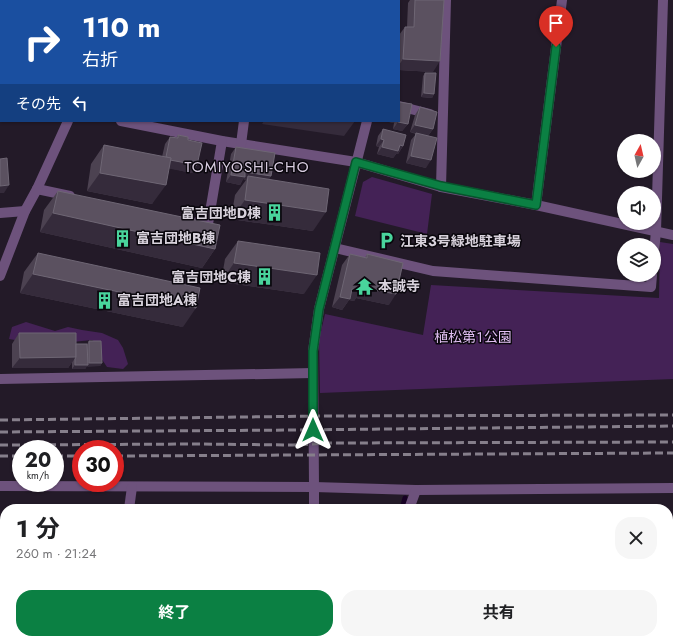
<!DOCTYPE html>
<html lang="ja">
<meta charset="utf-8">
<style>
body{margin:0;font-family:Jost,"Noto Sans JP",sans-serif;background:#f6f6f6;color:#202124;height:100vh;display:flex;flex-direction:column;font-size:15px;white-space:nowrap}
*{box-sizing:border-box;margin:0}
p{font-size:13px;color:#757577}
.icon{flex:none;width:22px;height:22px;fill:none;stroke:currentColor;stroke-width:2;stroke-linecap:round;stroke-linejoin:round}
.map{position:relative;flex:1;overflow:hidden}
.details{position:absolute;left:0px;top:504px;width:673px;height:140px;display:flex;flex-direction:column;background:#fff;border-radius:16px 16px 0 0;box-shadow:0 1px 3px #0004}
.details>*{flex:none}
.hud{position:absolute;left:0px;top:0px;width:400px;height:122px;box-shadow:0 1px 3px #0004;background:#1a4fa0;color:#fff;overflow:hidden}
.needle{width:26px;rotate:8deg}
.buttons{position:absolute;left:617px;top:134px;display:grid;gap:8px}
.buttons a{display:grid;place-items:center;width:44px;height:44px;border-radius:50%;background:#fff;box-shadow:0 1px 3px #0004;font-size:20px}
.speed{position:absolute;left:12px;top:440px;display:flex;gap:8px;font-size:20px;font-weight:700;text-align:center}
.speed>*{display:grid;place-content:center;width:52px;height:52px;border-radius:50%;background:#fff;box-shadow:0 1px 3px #0004;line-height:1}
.speed small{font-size:10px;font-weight:400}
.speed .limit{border:6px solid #d22;background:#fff;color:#111}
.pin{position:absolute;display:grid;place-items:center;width:34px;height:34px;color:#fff;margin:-41px -17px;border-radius:50% 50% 50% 0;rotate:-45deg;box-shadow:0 0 4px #0007}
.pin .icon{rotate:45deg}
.me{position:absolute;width:44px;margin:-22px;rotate:0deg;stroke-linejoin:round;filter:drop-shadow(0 0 3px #0008)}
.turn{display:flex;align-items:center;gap:14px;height:84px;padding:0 16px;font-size:18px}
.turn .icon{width:52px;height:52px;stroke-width:2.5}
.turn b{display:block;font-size:28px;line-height:34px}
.then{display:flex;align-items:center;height:38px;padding:0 16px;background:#0003;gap:8px;font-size:15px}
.round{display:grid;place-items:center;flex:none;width:42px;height:42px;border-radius:16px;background:#f6f6f6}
.overview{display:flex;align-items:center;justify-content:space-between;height:68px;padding:0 16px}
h1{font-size:24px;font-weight:700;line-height:30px}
.action{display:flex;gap:8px;margin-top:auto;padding:8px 16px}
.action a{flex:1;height:46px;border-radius:16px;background:#0b8043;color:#fff;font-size:16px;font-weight:700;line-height:46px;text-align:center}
.action a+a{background:#f6f6f6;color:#202124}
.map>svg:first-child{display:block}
</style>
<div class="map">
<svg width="673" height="644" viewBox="0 0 673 644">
<rect width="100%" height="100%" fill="#231a28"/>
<!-- green -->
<g fill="#442256">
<path d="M372,177L432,194L427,234L355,216L363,182Z"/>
<path d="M660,242L673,244V379L320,393L319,340L325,314L423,335L431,285L659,298Z"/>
<path d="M26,322L55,331L68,327L82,330L102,333L118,340L123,348L128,364L123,369L107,367L99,355L101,345L92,340L72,342H27L9,339L12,327Z"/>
</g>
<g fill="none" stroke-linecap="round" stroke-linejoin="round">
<!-- stream -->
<g stroke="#170024" stroke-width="5">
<path d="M402,509L405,498"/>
<path d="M358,644L359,639"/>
</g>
<!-- minor -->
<g stroke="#6d527c" stroke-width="10">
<path d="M194,0L200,1"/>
<path d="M387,0V1"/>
<path d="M133,1V0"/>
<path d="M259,1V0"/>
<path d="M0,105L1,109"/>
<path d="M399,106L430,114"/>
<path d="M0,117H1"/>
<path d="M121,121L222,141L356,162L441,187L536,205L673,235"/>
<path d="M241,144L244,121"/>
<path d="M441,187L446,0"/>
<path d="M37,189L70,196"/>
<path d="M536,205L562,0"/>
<path d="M0,213L25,211"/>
<path d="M197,222L208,224L222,141"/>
<path d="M335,248L433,271L651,287L652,275"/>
<path d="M654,253L656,231L663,0"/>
<path d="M0,276L25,211L37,189L68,121"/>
<path d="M0,379L313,373"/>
<path d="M0,486L314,487L416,490L673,488"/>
<path d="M129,509L132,487"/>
<path d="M314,509V487L313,351L319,309L367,121"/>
<path d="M409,509L416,490"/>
<path d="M0,546L5,547"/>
<path d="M668,619H673"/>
<path d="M113,644V639"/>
<path d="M310,644L311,639"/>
<path d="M364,644L366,639"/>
</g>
<!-- rail -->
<g stroke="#867f8b" stroke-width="3" stroke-dasharray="8 4" stroke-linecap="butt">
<path d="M0,420L325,416L673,415"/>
<path d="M0,432L296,430L673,426"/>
<path d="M0,445L196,444L293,445L331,443L673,442"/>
<path d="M0,456H21"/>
<path d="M55,456H81"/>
<path d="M115,456L673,453"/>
</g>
</g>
<!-- wall -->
<g fill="#4c4251">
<path d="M0,0H43V1H1V21H0Z"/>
<path d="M410,0H444L433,72L399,70V35L405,27H407L408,3Z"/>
<path d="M425,73L434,94L432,98L421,97L423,76Z"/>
<path d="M420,107L433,129L428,136L426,168L406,163L411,140L416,134L410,132L415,115Z"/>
<path d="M384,121H399L408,124L402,131L393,129L394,123Z"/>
<path d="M383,129L403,146L398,154L397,153L393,158L377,154L379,147L376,146L378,136Z"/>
<path d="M178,135L188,140L197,165L192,173L169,168L152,204L87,191L91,164L104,145L162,157L165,144L170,137L176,138Z"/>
<path d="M236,147L271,176L269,179L313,231L231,219L235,195L246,180L243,179L240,185L226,182L231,154Z"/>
<path d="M58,191L215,249L202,268L40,232L44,210Z"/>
<path d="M238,241L304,294L221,282L225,259Z"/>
<path d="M38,253L183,327L20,293L24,272Z"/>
<path d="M350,254L365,258L367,254L389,305L356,298L354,301L349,300L342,310L332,307L342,265Z"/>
<path d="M19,333L76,344H87L89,341L102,363L100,366H87L85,369H72V362L68,368H12V344Z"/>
</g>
<!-- shaded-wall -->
<g fill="#352b3b">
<path d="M403,59L440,61L433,72L399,70V65Z"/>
<path d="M424,93L434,94L432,98L421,97Z"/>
<path d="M264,121H355L344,136L262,124Z"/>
<path d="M384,121H395L394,123Z"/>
<path d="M398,122L408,124L402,131L393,129Z"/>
<path d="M415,125L433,129L428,136L410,132Z"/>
<path d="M381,139L384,140L379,147L376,146Z"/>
<path d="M400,145L403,146L398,154L397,153L393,158L377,154L382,147Z"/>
<path d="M411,156L431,160L426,168L406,163Z"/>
<path d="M166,159L197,165L192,173L161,167Z"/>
<path d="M245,172L271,176L266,183L248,176L246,180L243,179L240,185L226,182L231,175Z"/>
<path d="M100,173L166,185L152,204L87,191Z"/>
<path d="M9,185L4,193H0V186Z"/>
<path d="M245,200L326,212L313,231L231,219Z"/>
<path d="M53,213L215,249L202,268L40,232Z"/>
<path d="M234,263L317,275L304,294L221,282Z"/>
<path d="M33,274L196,308L183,327L20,293Z"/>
<path d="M363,288L396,294L389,305L356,298L354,301L349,300L342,310L332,307L340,297L352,289Z"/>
<path d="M76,357L68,368H12L20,358Z"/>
<path d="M89,363H102L100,366L87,367Z"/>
<path d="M75,365H88L85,369H72Z"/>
</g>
<!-- building -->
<g fill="#5b5160" stroke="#6e6674">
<rect x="4" y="0" width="39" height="1"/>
<rect x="165" y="0" width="11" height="1"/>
<path d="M341,0H377L376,1H340Z"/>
<path d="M415,0H444L440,61L403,59L405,27H414Z"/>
<path d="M425,73H436L434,94L424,93Z"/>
<path d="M399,102L412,104L408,124L398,122V121H399Z"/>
<path d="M420,107L437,112L433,129L415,125Z"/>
<path d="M383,129L406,135L403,146L400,145L398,151L382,147L384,140L381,139Z"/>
<path d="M416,133L437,138L431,160L411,156Z"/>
<path d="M178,135L188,137V140L202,143L197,165L170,160L171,158L166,157L170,137L178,138Z"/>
<path d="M104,145L171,158L166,185L100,173Z"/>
<path d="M236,147L275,153L271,176L245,172V177L231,175Z"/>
<path d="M7,158L9,185L0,186V159Z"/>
<path d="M248,176L329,189L326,212L245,200Z"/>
<path d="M58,191L220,225L215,249L53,213Z"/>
<path d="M238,241L320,253L317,275L234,263Z"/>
<path d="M38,253L200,288L196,308L33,274Z"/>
<path d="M350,254L367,258V254L403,263L396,294L363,288L362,291L352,289L350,299L340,297Z"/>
<path d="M19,333H76V357L20,358Z"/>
<path d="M89,341H101L102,363H89Z"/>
<path d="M76,344H87L88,365H75V359L76,357Z"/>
</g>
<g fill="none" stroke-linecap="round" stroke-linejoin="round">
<defs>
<path id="route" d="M313,430V351L319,309L356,162L441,186L536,205L556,47"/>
</defs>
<!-- route casing -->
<use href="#route" stroke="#07532c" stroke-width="10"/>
<!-- route -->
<use href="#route" stroke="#0b8043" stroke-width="7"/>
</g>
<!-- icons -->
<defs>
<symbol id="building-bare" viewBox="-9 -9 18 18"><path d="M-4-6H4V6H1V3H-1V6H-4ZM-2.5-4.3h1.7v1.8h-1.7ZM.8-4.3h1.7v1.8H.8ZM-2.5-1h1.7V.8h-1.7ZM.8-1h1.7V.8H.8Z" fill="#49d49c" stroke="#0a070d" stroke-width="2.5" paint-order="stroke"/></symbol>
<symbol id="parking-bare" viewBox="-9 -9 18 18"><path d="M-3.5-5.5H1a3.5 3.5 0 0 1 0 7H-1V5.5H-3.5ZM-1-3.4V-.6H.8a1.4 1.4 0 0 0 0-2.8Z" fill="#49d49c" stroke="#0a070d" stroke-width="2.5" paint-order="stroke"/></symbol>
<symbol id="temple-bare" viewBox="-9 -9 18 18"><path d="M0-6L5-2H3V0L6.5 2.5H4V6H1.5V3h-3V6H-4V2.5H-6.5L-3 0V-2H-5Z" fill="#49d49c" stroke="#0a070d" stroke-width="2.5" paint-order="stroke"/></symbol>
</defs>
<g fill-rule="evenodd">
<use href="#building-bare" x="262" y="200" width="25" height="25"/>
<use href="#building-bare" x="110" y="226" width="25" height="25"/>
<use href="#parking-bare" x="374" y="228" width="25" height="25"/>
<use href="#building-bare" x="252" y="264" width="25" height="25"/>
<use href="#temple-bare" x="352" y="274" width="25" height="25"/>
<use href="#building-bare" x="92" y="288" width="25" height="25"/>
</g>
<g text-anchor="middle" stroke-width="3" stroke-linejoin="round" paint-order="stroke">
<!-- poi labels -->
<g font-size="14" font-weight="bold" fill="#d8d2dc" stroke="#0a070d" text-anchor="start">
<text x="261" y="218" text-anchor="end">富吉団地D棟</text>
<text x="136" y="243">富吉団地B棟</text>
<text x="400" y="246">江東３号緑地駐車場</text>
<text x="251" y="282" text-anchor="end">富吉団地C棟</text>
<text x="378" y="291">本誠寺</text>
<text x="117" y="305">富吉団地A棟</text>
</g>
<!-- park labels -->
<g font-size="14" fill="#e0bff3" stroke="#0a070d">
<text x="473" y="342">植松第１公園</text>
</g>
<!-- neighbourhood labels -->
<g font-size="15" letter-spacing="1" fill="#d8cce0" stroke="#0a070d">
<text x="247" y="172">TOMIYOSHI-CHO</text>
</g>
</g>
</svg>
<div class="buttons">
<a><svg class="needle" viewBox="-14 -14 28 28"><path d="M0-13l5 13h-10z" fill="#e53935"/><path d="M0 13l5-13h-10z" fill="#757577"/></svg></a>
<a><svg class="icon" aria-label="sound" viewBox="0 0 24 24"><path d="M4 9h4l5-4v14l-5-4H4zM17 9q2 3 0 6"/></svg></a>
<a><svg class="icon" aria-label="layers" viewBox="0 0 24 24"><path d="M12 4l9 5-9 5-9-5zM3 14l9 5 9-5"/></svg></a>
</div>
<div class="speed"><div>20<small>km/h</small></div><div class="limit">30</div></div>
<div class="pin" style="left:556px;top:47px;background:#d93025"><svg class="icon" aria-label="arrive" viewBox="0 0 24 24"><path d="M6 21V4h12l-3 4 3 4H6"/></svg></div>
<svg class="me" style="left:313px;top:430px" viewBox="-20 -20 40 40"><path d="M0-17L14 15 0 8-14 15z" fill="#0b8043" stroke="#fff" stroke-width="4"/></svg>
<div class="hud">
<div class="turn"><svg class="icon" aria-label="right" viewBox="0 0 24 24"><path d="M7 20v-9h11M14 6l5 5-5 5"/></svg><div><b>110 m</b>右折</div></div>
<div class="then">その先<svg class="icon" aria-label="left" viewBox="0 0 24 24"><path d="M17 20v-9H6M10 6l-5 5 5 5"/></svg></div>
</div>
<section class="details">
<div class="overview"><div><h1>1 分</h1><p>260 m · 21:24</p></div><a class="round"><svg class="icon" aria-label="close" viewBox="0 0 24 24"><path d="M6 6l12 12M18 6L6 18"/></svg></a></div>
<div class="action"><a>終了</a><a>共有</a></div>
</section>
</div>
